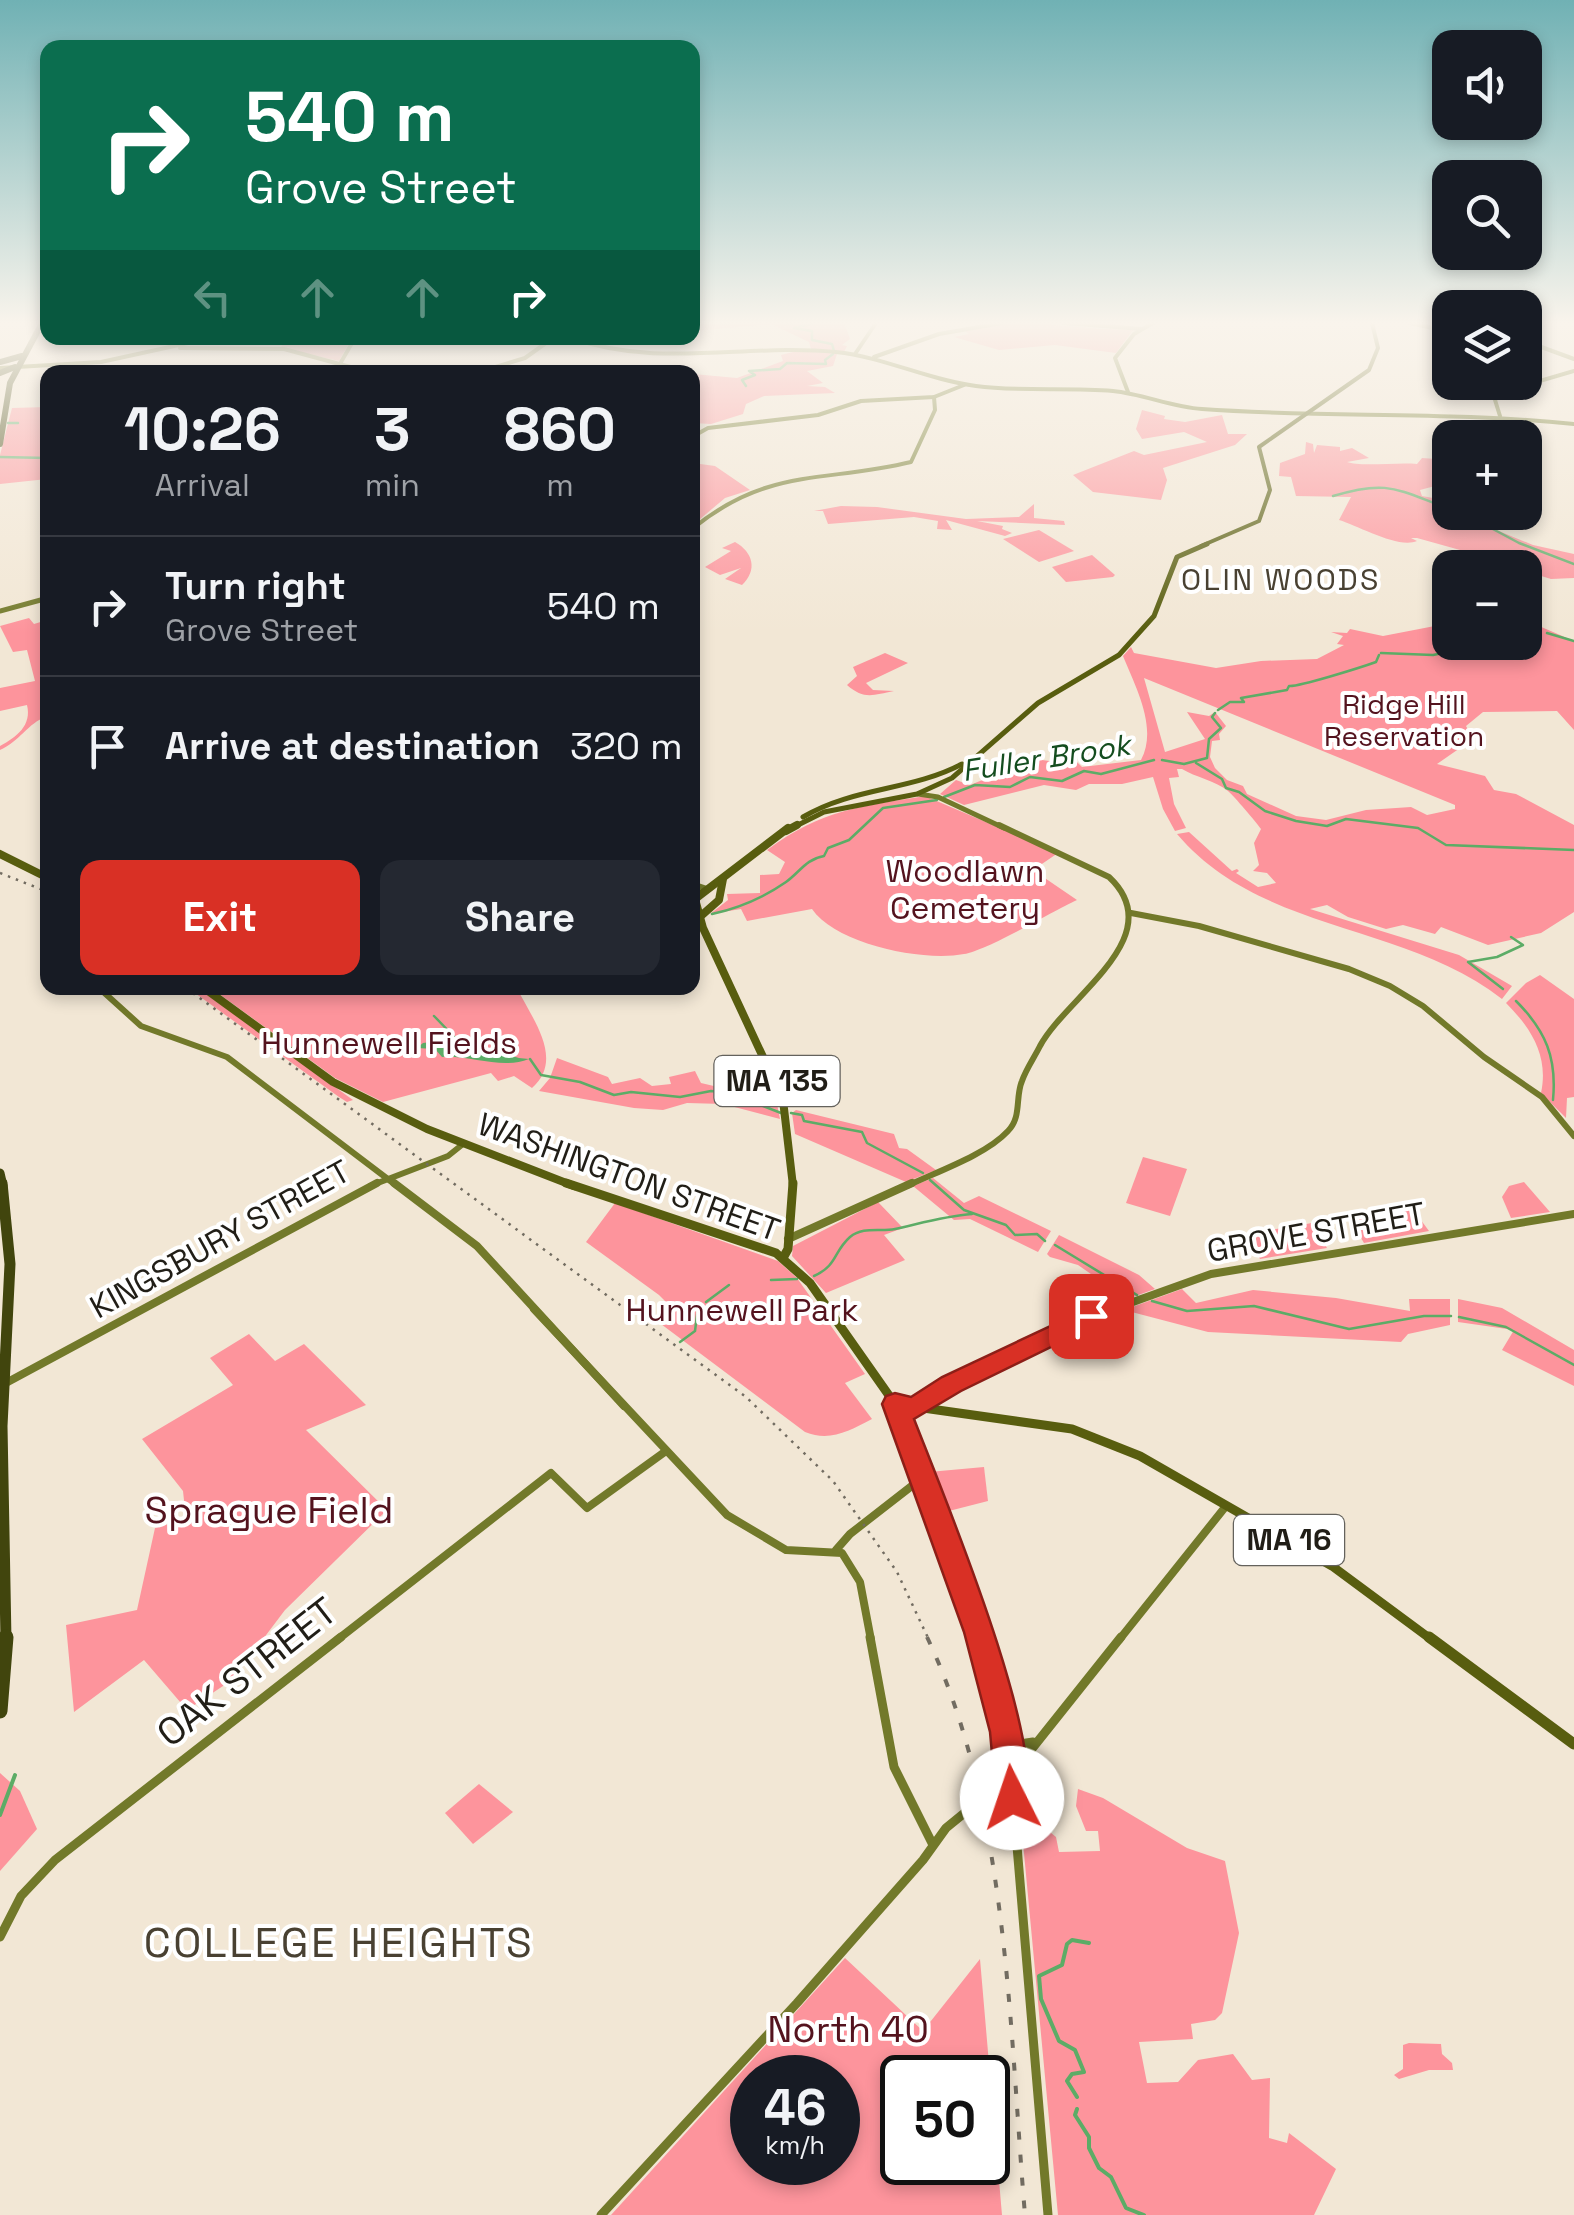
<!DOCTYPE html>
<meta charset="utf-8">
<style>
body{margin:0;font-family:"Space Grotesk",sans-serif;background:#242831;color:#f1f3f6;height:100vh;display:flex;flex-direction:column;font-size:38px;white-space:nowrap}
*{box-sizing:border-box;margin:0}
p{font-size:32px;color:#9ea1a6}
.icon{flex:none;width:55px;height:55px;fill:none;stroke:currentColor;stroke-width:2;stroke-linecap:round;stroke-linejoin:round}
.map{position:relative;flex:1;overflow:hidden}
.side{position:absolute;left:40px;top:365px;width:660px;height:630px;display:flex;flex-direction:column;background:#171b24;border-radius:20px;box-shadow:0 5px 15px #0003}
.side>*{flex:none}
.guide{position:absolute;left:40px;top:40px;width:660px;height:305px;border-radius:20px;box-shadow:0 5px 15px #0003;background:#0b6e4f;color:#fff;overflow:hidden}
.fabs{position:absolute;left:1432px;top:30px;display:grid;gap:20px}
.fabs a{display:grid;place-items:center;width:110px;height:110px;border-radius:20px;background:#171b24;box-shadow:0 5px 15px #0003;font-size:50px}
.speed{position:absolute;left:730px;top:2055px;display:flex;gap:20px;font-size:50px;font-weight:700;text-align:center}
.speed>*{display:grid;place-content:center;width:130px;height:130px;border-radius:50%;background:#171b24;box-shadow:0 5px 15px #0003;line-height:1}
.speed small{font-size:25px;font-weight:400}
.speed .limit{border:5px solid #111;border-radius:15px;background:#fff;color:#111}
.pin{position:absolute;display:grid;place-items:center;width:85px;height:85px;color:#fff;margin:-42px;border-radius:20px;box-shadow:0 5px 15px #0006}
.me{position:absolute;width:110px;margin:-55px;rotate:356deg;stroke-linejoin:round;filter:drop-shadow(0 0 8px #0008)}
.turn{display:flex;align-items:center;gap:35px;height:210px;padding:0 40px;font-size:45px}
.turn .icon{width:130px;height:130px;stroke-width:2.5}
.turn b{display:block;font-size:70px;line-height:85px}
.lanes{display:flex;align-items:center;height:95px;padding:0 40px;background:#0003;justify-content:center;gap:50px;direction:ltr}
.lanes .off{opacity:.35}
.eta{display:flex;justify-content:space-evenly;align-items:center;height:170px;text-align:center}
.eta b{font-size:60px;font-weight:700;line-height:70px}
.cta{display:flex;gap:20px;margin-top:auto;padding:20px 40px}
.cta a{flex:1;height:115px;border-radius:20px;background:#d93025;color:#fff;font-size:40px;font-weight:700;line-height:115px;text-align:center}
.cta a+a{background:#242831;color:#f1f3f6}
ul{padding:0;list-style:none}
li{display:flex;align-items:center;gap:30px;height:140px;padding:0 40px;border-top:2px solid #363941}
li div{flex:1}
li b{display:block;font-size:38px}
li em{font-style:normal}
.map>svg:first-child{display:block}
</style>
<div class="map">
<svg width="1574" height="2215" viewBox="0 0 1574 2215">
<rect width="100%" height="100%" fill="#f2e7d5"/>
<!-- green -->
<g fill="#fd949c" fill-rule="evenodd">
<path d="M693,323H837L845,325L850,339L842,345L847,346L844,352L811,349L809,342L771,324L693,331Z"/>
<path d="M1006,323C1049,323 1090,330 1133,330L1116,353L1055,345L999,350L954,337L969,334L964,330Z"/>
<path d="M245,338H352L339,361L280,348L284,343Z"/>
<path d="M801,350L837,354L833,366L807,371L823,383L807,386L825,387L835,393L764,396L746,404L743,414L711,424L693,423V374L737,378L783,361L781,355Z"/>
<path d="M47,407V479L0,484V455L12,408Z"/>
<path d="M1142,410L1165,416L1164,419L1185,422L1222,415L1228,434H1247L1235,445L1163,468L1167,480L1161,500L1093,492L1073,475L1134,451L1144,455L1207,442L1184,432L1142,439L1136,429Z"/>
<path d="M1306,442L1313,444L1314,453L1317,445L1340,447V451L1352,448L1369,458L1347,462C1360,467 1398,462 1417,464L1422,458L1450,460V464L1435,467L1450,472V482L1420,490L1422,496L1450,501V512L1502,513L1493,523L1494,529L1533,545L1574,554V578L1551,579L1525,571V568L1458,555L1460,550L1417,538H1411L1417,541C1398,549 1359,526 1339,520L1351,497L1296,496L1291,477L1279,476L1280,463L1305,454Z"/>
<path d="M693,463L715,466L750,490L725,498L693,525Z"/>
<path d="M1034,504V518L1064,521L1065,525L977,521L1003,526L1002,529L1012,533L1005,536L946,520L952,530L937,529L938,521L914,517L828,524L823,511H814L841,506L877,507L966,519L1019,517Z"/>
<path d="M1039,530L1074,551L1039,562L1003,539Z"/>
<path d="M735,542C753,552 758,570 742,585L725,579L741,568L720,575L705,567L731,551L722,548Z"/>
<path d="M1092,555L1115,575L1113,577L1066,582L1052,567Z"/>
<path d="M1450,611V642H1525V620L1574,641V730L1557,711L1483,712L1466,726L1473,739L1437,764L1485,776L1494,790L1516,794L1574,825V912L1541,933L1488,945L1441,927L1435,934L1403,925L1386,929L1348,917L1327,905L1310,909L1459,955L1512,986L1502,999C1404,922 1262,934 1177,834L1189,832L1232,871L1237,869L1239,871L1236,873L1258,887L1276,883L1267,873L1253,871L1259,865L1254,843L1261,829C1256,822 1234,796 1228,791C1216,781 1195,777 1182,769H1177L1179,777L1169,778L1174,804L1186,828L1175,831L1163,809L1153,777L1122,784H1089L1076,790L1044,785L964,805L940,794L956,780L970,785L985,779L996,781L1027,758L1057,762L1070,755L1082,767L1141,760C1158,728 1136,688 1123,656L1131,647L1134,653L1216,668L1261,661L1317,659L1344,645L1337,644L1343,636L1331,632L1347,633L1350,629L1383,636L1440,625L1444,620L1440,612ZM1144,678L1455,805V809L1427,815L1411,807L1366,810L1326,820L1296,816L1247,794L1243,786L1227,780L1215,768L1210,757L1212,741L1220,740L1219,734L1226,726L1215,712L1209,716L1187,712L1205,739L1165,752Z"/>
<path d="M29,618L34,624L47,620V716C27,724 20,741 0,750V746C17,737 32,725 27,705L0,711V688L35,681L27,650L13,652L0,626Z"/>
<path d="M885,653L908,663L866,683L873,690L894,691C873,695 864,700 847,685L857,676L853,667Z"/>
<path d="M925,796L1058,853L1033,870L1077,900C1051,912 988,950 964,954C922,962 836,944 812,909L747,921L741,909L710,914L728,900L727,894L760,893V875L779,874L785,862L767,850C823,809 859,807 925,796Z"/>
<path d="M1540,975L1574,999V1097L1567,1098L1566,1118L1541,1093C1549,1056 1531,1028 1506,1003L1526,983Z"/>
<path d="M188,988H198L353,1100L347,1102L339,1097Z"/>
<path d="M211,988H517C532,1019 565,1059 532,1088L514,1076L498,1081L491,1073L383,1102L335,1078Z"/>
<path d="M557,1058L608,1077L612,1084L640,1078L652,1086L671,1084L669,1077L695,1071L701,1083L748,1094H775L780,1119L723,1104L687,1103L663,1110L634,1108L539,1091L550,1078Z"/>
<path d="M796,1110L894,1134L899,1148L907,1149L936,1170L906,1182L795,1134L792,1113Z"/>
<path d="M1143,1157L1187,1169L1170,1216L1126,1203Z"/>
<path d="M933,1178L964,1203L979,1196L1051,1231L1038,1252L970,1219L954,1220L913,1186Z"/>
<path d="M1524,1182L1550,1212L1511,1218L1502,1197L1509,1186Z"/>
<path d="M878,1202L903,1228L884,1235L905,1260L826,1293L792,1256L793,1246Z"/>
<path d="M615,1203L778,1261L797,1278L865,1374L845,1383L872,1419C849,1431 830,1442 805,1432L661,1324L667,1303L659,1295L586,1242Z"/>
<path d="M1409,1204L1429,1231L1364,1243L1347,1215Z"/>
<path d="M1312,1223L1327,1248L1260,1259L1246,1234Z"/>
<path d="M1059,1235L1139,1275L1155,1289L1127,1299L1078,1265L1050,1257L1047,1254Z"/>
<path d="M1182,1289L1196,1303L1253,1290L1336,1298L1410,1311L1409,1299H1450V1325L1408,1334L1401,1342L1208,1332L1124,1310Z"/>
<path d="M1458,1299L1502,1308L1574,1350V1386L1502,1350L1514,1330L1458,1322Z"/>
<path d="M249,1334L275,1361L304,1344L366,1405L306,1430L387,1510L285,1610L232,1680L187,1710L144,1660L74,1712L66,1625L137,1610L155,1528L186,1519L183,1491L142,1439L233,1385L210,1358Z"/>
<path d="M984,1467L988,1501L945,1512L929,1472Z"/>
<path d="M0,1773L20,1791L37,1829L0,1871Z"/>
<path d="M479,1784L513,1812L473,1844L445,1813Z"/>
<path d="M1078,1789L1103,1798L1187,1848L1225,1861L1239,1933L1222,2013L1215,2020L1191,2024L1193,2039L1139,2042L1147,2083L1178,2082L1198,2060L1233,2054L1252,2080L1270,2078L1269,2138L1287,2143L1289,2133L1336,2169L1314,2215H1058L1022,1832H1050L1056,1837L1059,1852L1100,1851L1098,1831H1086L1076,1806Z"/>
<path d="M845,1958L923,2031L980,1959L1002,2215H611ZM752,2078H838V2162H752ZM902,2078H988V2162H902Z"/>
<path d="M1409,2043L1441,2044L1442,2054L1452,2063L1453,2070H1429L1399,2079L1394,2075L1403,2069V2045Z"/>
</g>
<!-- water -->
<path fill="#5cac66" d="M454,1039L519,1058L529,1059C502,1070 471,1055 442,1057L435,1049L417,1048L423,1043Z"/>
<g fill="none" stroke-linecap="round" stroke-linejoin="round">
<!-- stream-far1 -->
<g stroke="#5cac66" stroke-width="2.5">
<path d="M720,323H729"/>
<path d="M786,323H793"/>
<path d="M814,323L794,328L812,331V340L832,344L834,351"/>
<path d="M693,324L697,323"/>
<path d="M746,386L742,380L755,375L749,371L780,369L787,363L826,364L825,360L833,354"/>
<path d="M8,423H18"/>
<path d="M0,457L48,458"/>
<path d="M1333,496C1389,479 1397,490 1450,509"/>
<path d="M1461,512L1519,543L1574,564"/>
<path d="M1525,631L1539,630"/>
<path d="M1547,633L1574,641"/>
<path d="M1381,653L1433,655L1463,649L1464,642"/>
<path d="M1218,710L1230,702H1244L1241,698L1287,690L1289,686C1299,687 1362,667 1376,662L1379,655"/>
<path d="M1162,760L1184,764L1207,758L1209,739L1221,728L1212,717L1215,713"/>
<path d="M1196,763L1222,779L1226,788L1239,792L1265,811L1296,821L1327,826L1346,819L1418,828L1446,845L1574,850"/>
<path d="M944,797L975,785L1010,787L1030,777L1062,781L1084,771L1101,774L1154,760"/>
<path d="M712,914C739,908 763,898 786,882C800,872 806,859 824,856L828,848L849,840L883,808L937,800"/>
<path d="M1503,989L1468,962L1497,957L1523,945L1511,937"/>
<path d="M1516,1001C1546,1031 1557,1058 1553,1100"/>
<path d="M434,1016L461,1044"/>
<path d="M530,1059L541,1075L580,1082L614,1095L631,1092L680,1097L711,1091L729,1093L781,1113"/>
<path d="M791,1113L802,1115L804,1121L862,1132L867,1143L923,1173"/>
<path d="M930,1180L964,1210L1006,1225L1015,1235L1037,1234L1045,1241"/>
<path d="M1055,1245L1137,1295"/>
<path d="M814,1276C838,1265 833,1252 850,1237C863,1226 880,1232 895,1229C922,1223 945,1216 972,1214"/>
<path d="M771,1280L797,1279"/>
<path d="M1152,1301L1187,1311L1254,1306L1349,1329L1424,1316H1451"/>
<path d="M706,1302L729,1285"/>
<path d="M1459,1317L1506,1327L1574,1365"/>
<path d="M680,1342L695,1331L698,1307"/>
</g>
<!-- stream -->
<g stroke="#5cac66" stroke-width="4">
<path d="M0,1815L15,1775"/>
<path d="M1077,2097L1067,2081L1072,2074L1084,2072L1075,2050L1059,2041L1041,1999L1039,1976L1062,1965L1067,1944L1072,1940L1089,1943"/>
<path d="M1077,2109L1075,2115L1089,2137V2148L1099,2168L1111,2177L1126,2208L1144,2215"/>
</g>
<!-- secondary-far4 -->
<g stroke="#72792a" stroke-width="4">
<path d="M1064,323L1142,329"/>
<path d="M1410,323L1450,332"/>
<path d="M572,338C658,369 747,343 836,352C884,357 928,380 976,386C1021,392 1067,387 1113,391C1143,394 1172,407 1202,409C1326,418 1450,411 1574,424"/>
<path d="M1525,341L1574,359"/>
<path d="M180,348L284,349L369,372"/>
<path d="M855,354L876,323"/>
<path d="M874,357L939,334L1002,323"/>
<path d="M341,362L355,338"/>
<path d="M0,368L101,362L211,338"/>
<path d="M479,372L525,358L553,338"/>
<path d="M1128,392L1115,358L1134,334L1153,323"/>
<path d="M1500,416L1495,400L1502,392L1574,371"/>
<path d="M692,437L708,428L818,415L861,401L934,397L964,385"/>
<path d="M692,529C768,467 823,483 911,462L935,410L934,397"/>
</g>
<!-- secondary-far3 -->
<g stroke="#72792a" stroke-width="5">
<path d="M0,611L48,598"/>
<path d="M918,794L938,797L1004,828"/>
</g>
<!-- secondary-far2 -->
<g stroke="#72792a" stroke-width="6">
<path d="M692,884L707,889"/>
<path d="M1131,913L1199,926L1349,969L1390,986L1423,1006L1484,1057L1542,1097L1574,1136"/>
<path d="M99,988L141,1026L227,1057L397,1186"/>
<path d="M370,1186L448,1156L463,1144"/>
<path d="M907,1186C936,1172 986,1155 1008,1131C1022,1117 1015,1097 1022,1081C1026,1069 1034,1058 1040,1046C1066,997 1172,936 1109,877L999,825"/>
</g>
<!-- secondary-far1 -->
<g stroke="#72792a" stroke-width="8">
<path d="M394,1183L477,1246L624,1406"/>
<path d="M788,1239L912,1183"/>
<path d="M534,1309L727,1515L786,1550L842,1553L860,1582L871,1640"/>
<path d="M4,1384L377,1183"/>
<path d="M895,1404L981,1640"/>
<path d="M916,1408L929,1396L1066,1326L1211,1274L1574,1214"/>
<path d="M836,1550L850,1534L922,1478"/>
<path d="M337,1640L551,1473L587,1508L666,1451"/>
<path d="M1119,1640L1226,1506"/>
</g>
<!-- secondary -->
<g stroke="#72792a" stroke-width="9">
<path d="M870,1637L894,1767L933,1845"/>
<path d="M980,1637L1008,1739L1048,2215"/>
<path d="M1008,1739L1020,1744L1033,1742"/>
<path d="M0,1937L21,1896L55,1860L341,1637"/>
<path d="M601,2215L797,2003L923,1860L946,1828L1011,1775L1121,1637"/>
</g>
<!-- primary-far4 -->
<path stroke="#585d0f" stroke-width="4" d="M1201,546L1259,521L1270,490L1259,447L1369,370L1378,348L1372,323"/>
<!-- primary-far3 -->
<g stroke="#585d0f" stroke-width="5">
<path d="M803,817C853,787 911,791 962,764"/>
<path d="M792,828L824,812L917,794L952,778L1038,703L1119,655L1154,616L1177,557L1207,544"/>
</g>
<!-- primary-far2 -->
<g stroke="#585d0f" stroke-width="8">
<path d="M788,828L695,899L703,928L783,1100L793,1186"/>
<path d="M786,831L797,825"/>
<path d="M0,854L48,878"/>
<path d="M702,915L719,900L723,879"/>
<path d="M204,988L333,1082L427,1129L574,1186"/>
</g>
<!-- primary-far1 -->
<g stroke="#585d0f" stroke-width="9">
<path d="M566,1183L776,1253L810,1283L895,1404L1072,1429L1140,1456L1332,1566L1432,1640"/>
<path d="M783,1258L788,1249L793,1183"/>
</g>
<!-- primary -->
<path stroke="#585d0f" stroke-width="11" d="M1429,1637L1574,1744"/>
<!-- highway-far3 -->
<g stroke="#41450d" stroke-width="6">
<path d="M0,362L22,356"/>
<path d="M0,373L15,367"/>
<path d="M0,444L10,383L42,323"/>
</g>
<!-- highway-far2 -->
<path stroke="#41450d" stroke-width="9" d="M0,1173L3,1186"/>
<!-- highway-far1 -->
<path stroke="#41450d" stroke-width="11" d="M2,1183L10,1264L2,1426L6,1640"/>
<!-- highway -->
<path stroke="#41450d" stroke-width="15" d="M0,1711L6,1637"/>
<!-- rail-far1 -->
<g stroke="#726c61" stroke-width="2.5" stroke-dasharray="2.5 6" stroke-linecap="butt">
<path d="M0,873L48,892"/>
<path d="M186,988L746,1397L833,1481L897,1572L929,1640"/>
</g>
<!-- rail -->
<path stroke="#726c61" stroke-width="4" stroke-dasharray="8 15" stroke-linecap="butt" d="M927,1637C1009,1810 1009,2027 1025,2215"/>
</g>
<!-- sky -->
<linearGradient id="sky" x2="0" y2="1"><stop stop-color="#70b1b4"/><stop offset="0.51" stop-color="#f9f4ec"/><stop offset="1" stop-color="#f9f4ec" stop-opacity="0"/></linearGradient>
<rect width="1574" height="633" fill="url(#sky)"/>
<!-- route -->
<path fill="#d93025" stroke="#8d1f18" stroke-width="2.5" d="M1091,1307L1100,1310L1104,1316L1100,1323L961,1391L914,1419C941,1489 1050,1749 1024,1809L1012,1814L1001,1809L996,1798L990,1732L964,1632L882,1404L886,1396L895,1393L911,1397L942,1377Z"/>
<g text-anchor="middle" stroke-width="8" stroke-linejoin="round" paint-order="stroke">
<!-- far-park labels -->
<g font-size="28" fill="#54131e" stroke="#fff">
<text x="1404" y="714">Ridge Hill<tspan x="1404" dy="32">Reservation</tspan></text>
</g>
<!-- far-neighbourhood labels -->
<g font-size="30" letter-spacing="2.5" fill="#494132" stroke="#fff">
<text x="1281" y="590">OLIN WOODS</text>
</g>
<!-- far-water labels -->
<g font-size="30" font-style="italic" fill="#144d1f" stroke="#fff">
<text transform="translate(1046 758) rotate(-9)" y="10">Fuller Brook</text>
</g>
<!-- shield labels -->
<g fill="#fff" stroke="#64625d" stroke-width="2.5">
<rect x="714.5" y="1056" width="125" height="50" rx="8"/>
<rect x="1234" y="1515" width="110" height="50" rx="8"/>
</g>
<g font-size="30" font-weight="bold" fill="#211e17">
<text x="777" y="1091">MA 135</text>
<text x="1289" y="1550">MA 16</text>
</g>
<!-- park labels -->
<g font-size="32" fill="#54131e" stroke="#fff">
<text x="965" y="882">Woodlawn<tspan x="965" dy="37">Cemetery</tspan></text>
<text x="389" y="1054">Hunnewell Fields</text>
<text x="742" y="1321">Hunnewell Park</text>
</g>
<!-- street labels -->
<g font-size="32" fill="#211e17" stroke="#fff">
<text transform="translate(629 1177) rotate(20)" y="11">WASHINGTON STREET</text>
<text transform="translate(1316 1232) rotate(-10)" y="11">GROVE STREET</text>
<text transform="translate(220 1239) rotate(-29)" y="11">KINGSBURY STREET</text>
</g>
<!-- near-park labels -->
<g font-size="38" fill="#54131e" stroke="#fff">
<text x="269" y="1523">Sprague Field</text>
<text x="848" y="2042">North 40</text>
</g>
<!-- near-street labels -->
<g font-size="38" fill="#211e17" stroke="#fff">
<text transform="translate(247 1672) rotate(-38)" y="13">OAK STREET</text>
</g>
<!-- near-neighbourhood labels -->
<g font-size="42" letter-spacing="2.5" fill="#494132" stroke="#fff">
<text x="339" y="1957">COLLEGE HEIGHTS</text>
</g>
</g>
</svg>
<div class="fabs">
<a><svg class="icon" aria-label="sound" viewBox="0 0 24 24"><path d="M4 9h4l5-4v14l-5-4H4zM17 9q2 3 0 6"/></svg></a>
<a><svg class="icon" aria-label="search" viewBox="0 0 24 24"><circle cx="10" cy="10" r="6"/><path d="M15 15l6 6"/></svg></a>
<a><svg class="icon" aria-label="layers" viewBox="0 0 24 24"><path d="M12 4l9 5-9 5-9-5zM3 14l9 5 9-5"/></svg></a>
<a>+</a>
<a>−</a>
</div>
<div class="speed"><div>46<small>km/h</small></div><div class="limit">50</div></div>
<div class="pin" style="left:1091px;top:1316px;background:#d93025"><svg class="icon" aria-label="arrive" viewBox="0 0 24 24"><path d="M6 21V4h12l-3 4 3 4H6"/></svg></div>
<svg class="me" style="left:1012px;top:1798px" viewBox="-20 -20 40 40"><circle r="19" fill="#fff"/><path d="M0-13L10 11 0 6-10 11z" fill="#d93025"/></svg>
<div class="guide">
<div class="turn"><svg class="icon" aria-label="right" viewBox="0 0 24 24"><path d="M7 20v-9h11M14 6l5 5-5 5"/></svg><div><b>540 m</b>Grove Street</div></div>
<div class="lanes"><svg class="icon off" aria-label="left" viewBox="0 0 24 24"><path d="M17 20v-9H6M10 6l-5 5 5 5"/></svg><svg class="icon off" aria-label="ahead" viewBox="0 0 24 24"><path d="M12 20V5M6 11l6-6 6 6"/></svg><svg class="icon off" aria-label="ahead" viewBox="0 0 24 24"><path d="M12 20V5M6 11l6-6 6 6"/></svg><svg class="icon" aria-label="right" viewBox="0 0 24 24"><path d="M7 20v-9h11M14 6l5 5-5 5"/></svg></div>
</div>
<section class="side">
<div class="eta">
<div><b>10:26</b><p>Arrival</p></div>
<div><b>3</b><p>min</p></div>
<div><b>860</b><p>m</p></div>
</div>
<ul>
<li><svg class="icon" aria-label="right" viewBox="0 0 24 24"><path d="M7 20v-9h11M14 6l5 5-5 5"/></svg><div><b>Turn right</b><p>Grove Street</p></div><em>540 m</em></li>
<li><svg class="icon" aria-label="arrive" viewBox="0 0 24 24"><path d="M6 21V4h12l-3 4 3 4H6"/></svg><div><b>Arrive at destination</b></div><em>320 m</em></li>
</ul>
<div class="cta"><a>Exit</a><a>Share</a></div>
</section>
</div>
